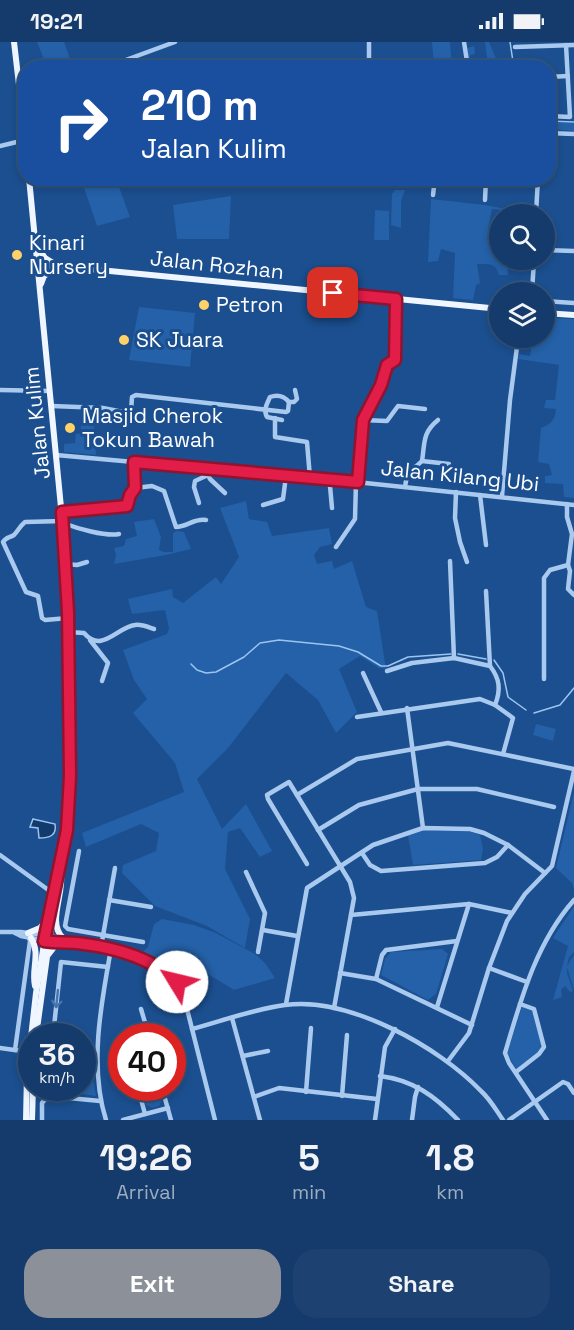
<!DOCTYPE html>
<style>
body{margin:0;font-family:"Space Grotesk",sans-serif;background:#1d4271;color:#f1f3f6;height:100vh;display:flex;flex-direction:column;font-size:22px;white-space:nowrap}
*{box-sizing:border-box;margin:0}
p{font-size:20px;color:#9dadc1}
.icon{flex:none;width:33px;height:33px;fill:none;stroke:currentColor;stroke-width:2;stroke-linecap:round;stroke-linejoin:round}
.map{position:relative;height:1078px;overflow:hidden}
.sheet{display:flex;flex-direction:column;background:#143b6b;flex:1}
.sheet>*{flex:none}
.hud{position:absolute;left:18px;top:18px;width:538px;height:126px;border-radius:24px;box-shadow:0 3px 9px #0003,0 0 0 2px #33557e;background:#1a4fa0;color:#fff;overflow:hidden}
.tools{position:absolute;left:489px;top:162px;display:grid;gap:12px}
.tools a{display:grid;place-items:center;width:66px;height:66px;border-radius:50%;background:#143b6b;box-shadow:0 3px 9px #0003,0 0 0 2px #33557e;font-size:30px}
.speed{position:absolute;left:18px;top:981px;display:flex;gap:12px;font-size:30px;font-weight:700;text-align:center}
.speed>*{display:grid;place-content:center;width:78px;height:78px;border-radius:50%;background:#143b6b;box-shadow:0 3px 9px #0003,0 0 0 2px #33557e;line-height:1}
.speed small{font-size:15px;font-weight:400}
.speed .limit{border:9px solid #d22;background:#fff;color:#111}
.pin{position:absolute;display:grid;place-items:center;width:51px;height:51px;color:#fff;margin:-26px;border-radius:12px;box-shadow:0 3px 9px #0006}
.me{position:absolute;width:66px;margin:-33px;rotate:306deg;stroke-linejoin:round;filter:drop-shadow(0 0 4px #0008)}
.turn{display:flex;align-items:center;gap:21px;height:126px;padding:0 24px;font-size:27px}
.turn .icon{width:78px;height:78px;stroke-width:2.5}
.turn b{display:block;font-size:42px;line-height:51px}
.eta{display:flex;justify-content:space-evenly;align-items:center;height:102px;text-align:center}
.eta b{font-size:36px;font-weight:800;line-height:42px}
.button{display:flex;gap:12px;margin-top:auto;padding:12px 24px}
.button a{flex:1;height:69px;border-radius:24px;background:#8c9099;color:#fff;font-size:24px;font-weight:800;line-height:69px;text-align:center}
.button a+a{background:#1d4271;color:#f1f3f6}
.status{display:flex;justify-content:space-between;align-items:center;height:42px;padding:0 30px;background:#143b6b;direction:ltr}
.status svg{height:16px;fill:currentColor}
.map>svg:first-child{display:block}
</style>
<div class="status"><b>19:21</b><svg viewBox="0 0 49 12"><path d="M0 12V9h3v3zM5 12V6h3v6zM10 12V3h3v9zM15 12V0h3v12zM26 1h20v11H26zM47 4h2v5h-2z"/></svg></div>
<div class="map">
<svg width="574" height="1078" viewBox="0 0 574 1078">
<rect width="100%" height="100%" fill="#1b4f8f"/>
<!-- green -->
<g fill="#2461a8">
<path d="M37,0H64L73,25H47Z"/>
<path d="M432,0H450L452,25H434Z"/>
<path d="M485,0H489L497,19H493L490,25H469L467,6L474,4L475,12L470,13L471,23L481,22L487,16Z"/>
<path d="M549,80L574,81V89L549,87Z"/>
<path d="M81,137H116L130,175L97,184Z"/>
<path d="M395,148H405L401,159V186L391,183L392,152Z"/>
<path d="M231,154L229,197H177L173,163Z"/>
<path d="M431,157L485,163L511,168L520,162V168L516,172H503V168L492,167L488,187L493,191V209H499L500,218H507L508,233H499C496,220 488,222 477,222L480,241L476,243L473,258L453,256L455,211L441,207L438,219L428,220Z"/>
<path d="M375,168L389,169V198H374Z"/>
<path d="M139,265L195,271L190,325L129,318Z"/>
<path d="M549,276L574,277V456L564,455L563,442L545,441V434L552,433L549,422L538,420L541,386C551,382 555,378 556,367L544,366L546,358H555L559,323L518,317L519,312L530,314L533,296L546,295Z"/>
<path d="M94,381L96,413L64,410V402L75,401L76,392L81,391V383Z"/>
<path d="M246,459L249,477L267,480L272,494L329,486L332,502L320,505L314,513L317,522L332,519L334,527L352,519L366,565L377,569L386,627L379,626L360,614L339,627L357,670L336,691L318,658L286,631L228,706L197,737L222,787L246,762L272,809L260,815L240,786L228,790L225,827L250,877L245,906L207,884L155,864L122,831L123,823L156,809L159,791L141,782L86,805L82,791L184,750L175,721L133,671L147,657L134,638L123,608L167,592L169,587L165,568L132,572L128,557L172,547L173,555L183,561L216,535L221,542L239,515L220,466Z"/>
<path d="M154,477L161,495L159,508L164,510H173V491L177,489L184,490L191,507L166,513L114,522L116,513L114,506L124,504L126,497L137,494L134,480Z"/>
<path d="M536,682L556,687L553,699L533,693Z"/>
<path d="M574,750V848L572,841L556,826Z"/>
<path d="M422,788L468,789L480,793L483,807L481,818L413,823L408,793Z"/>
<path d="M574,864V910L569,915L567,924L574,913V948L567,925V931L573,949L570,950L565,944L561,948L562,955L553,958L568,904L553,896Z"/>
<path d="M162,877L194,883L216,891L255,912L265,921L275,936L234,948L198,926L183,920L173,929L142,911L148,905L154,882Z"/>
<path d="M442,907L448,912L436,952L428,958L381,933L385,917L391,910Z"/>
<path d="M522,965L532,969L542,1004L538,1010L516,1027L507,1011Z"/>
<path d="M83,1031L92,1032L96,1054L46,1047L82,1046Z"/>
<path d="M140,1046H157L161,1060L159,1064L152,1066L146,1063Z"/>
</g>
<!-- water -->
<path fill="#123a6d" stroke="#9cc4f0" stroke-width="1.5" d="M33,777L55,782C57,794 49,796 39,796L38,786L30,785Z"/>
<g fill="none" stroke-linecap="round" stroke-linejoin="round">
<!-- stream -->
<g stroke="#9cc4f0" stroke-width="1.5">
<path d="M510,0L514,26"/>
<path d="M549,79L574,80"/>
<path d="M458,612L486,617"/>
<path d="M494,618L503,631L508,655L526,668"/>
<path d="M191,622L197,628L206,631L216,630L244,615L260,601L279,598L339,604L358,610L381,624H388L408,615L451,612"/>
<path d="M534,671L560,663L574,646"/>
</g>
<!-- minor -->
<g stroke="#a9c9ee" stroke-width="4.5">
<path d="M464,0L468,26"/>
<path d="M515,5L574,3"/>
<path d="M104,26L175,0"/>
<path d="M369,26V0"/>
<path d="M549,35L568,34"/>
<path d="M549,74L570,75L566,3"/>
<path d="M549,91L574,92"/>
<path d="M0,104L25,98"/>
<path d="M433,153L435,136"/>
<path d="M485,158L486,136"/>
<path d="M536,172L538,136"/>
<path d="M544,208L574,209"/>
<path d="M532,250L534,218"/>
<path d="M544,259L574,261"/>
<path d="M0,348L50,349"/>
<path d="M52,364L103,366L128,371L131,369L132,355L136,353L286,370L288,369L289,360"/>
<path d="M275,376V395L307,400L310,436"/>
<path d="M282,378L267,375C263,368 267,362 270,355C278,352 284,354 289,360H294L297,357L295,348"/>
<path d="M363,378L387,379L398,364L425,367"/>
<path d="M56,413L356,440L574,463"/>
<path d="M422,419L449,422"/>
<path d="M208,433L210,437L225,451"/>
<path d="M331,438L330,444L332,466"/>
<path d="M358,440L363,378L381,343L387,323L395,318L396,257"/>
<path d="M405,445C408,425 410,431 422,419C425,401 422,391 438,378"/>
<path d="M135,446L152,444L164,449L176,485C187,485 194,476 206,478"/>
<path d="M456,450L455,476L460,500L467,520"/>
<path d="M480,453L486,503"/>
<path d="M502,454L510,358L517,305V296"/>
<path d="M199,461L194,445L195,439L208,433"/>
<path d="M263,463L283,457L286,434"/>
<path d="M62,470L127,464L130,453L135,446L134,420"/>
<path d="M63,479L25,480C20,484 18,489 14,493C9,496 6,495 3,500L26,550L38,554L42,576L45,578L68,576"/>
<path d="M63,481C76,486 106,495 119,492"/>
<path d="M336,505L355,477L356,440"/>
<path d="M450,519L454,616"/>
<path d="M66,522L77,523L87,520"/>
<path d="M568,523L570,529L568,547L574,553"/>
<path d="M486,549L490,624"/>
<path d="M68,590L84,591C102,612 117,585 135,583C141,582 148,585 154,587"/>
<path d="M90,598L108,621L102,639"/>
<path d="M387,629L412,621L454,616L490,624C500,637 501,648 495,663"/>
<path d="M363,631L381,670"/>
<path d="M544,637V536L550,528L568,523L572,492L567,475V462"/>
<path d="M407,666L423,786"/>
<path d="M357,675L480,657L495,663L513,676L503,712"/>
<path d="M297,753L357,717L448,701L574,727"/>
<path d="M318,788L359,763L418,747H477L554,765"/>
<path d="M79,809L65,884L68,887L143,900"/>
<path d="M362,811L370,823L381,829L485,821L497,815L508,803"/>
<path d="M0,813L54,852"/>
<path d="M307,822L268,757L267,753L289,740L350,840L354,856L334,966"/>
<path d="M246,830L265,871L258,910"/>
<path d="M109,858L151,865"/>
<path d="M351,873L469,862L512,871"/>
<path d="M263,888L297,894"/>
<path d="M0,890H21L63,896"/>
<path d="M15,891L21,894L61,902L75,901L126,910L171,934L177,940L186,963L215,1078"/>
<path d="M101,905L115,826"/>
<path d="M489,926L527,940"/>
<path d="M340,931L376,937L472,983"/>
<path d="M376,937L382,913L386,908L457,899"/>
<path d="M286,962L307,846L373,803L423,786L470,787L484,791L508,803L545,831"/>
<path d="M437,965L469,862"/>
<path d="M141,967L149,994"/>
<path d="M232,976L260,1078"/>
<path d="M192,987C222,979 254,967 285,963C348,954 439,1005 481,1049C490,1057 496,1068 503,1078"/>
<path d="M53,994L61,920L108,925"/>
<path d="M0,1006L29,1010"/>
<path d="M15,1008L30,899L29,896"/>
<path d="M243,1014L268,1009"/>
<path d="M448,1019L469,991L489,926L507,879L525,852L552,824L574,729"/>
<path d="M82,1028L97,1030"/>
<path d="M516,1030L539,1012L544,1005L534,967L520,962"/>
<path d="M380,1034C413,1038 435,1054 458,1078"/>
<path d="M138,1046L145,1072"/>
<path d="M162,1046L171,1078"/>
<path d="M306,1050L311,986"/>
<path d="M342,1054L347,993"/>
<path d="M254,1055L279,1046L377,1057"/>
<path d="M42,1078V1061L48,1054L100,1059"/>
<path d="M106,1078C89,1024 101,962 111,907"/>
<path d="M123,1078L168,1066"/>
<path d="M375,1078L385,1005L395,987"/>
<path d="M412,1078L415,1055L418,1045"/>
<path d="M509,1078L563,1040L568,1042L574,1051"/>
<path d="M547,1078L509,1021L505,1011C521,957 536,901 574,858"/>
</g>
<!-- major -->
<g stroke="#f0f6ff" stroke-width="6">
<path d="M14,0L26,103"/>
<path d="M38,206L45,216L58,224L44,234L41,242"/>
<path d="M38,222L500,267"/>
<path d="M544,271L574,273"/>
<path d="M61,832C64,852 47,881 63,896"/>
<path d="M28,891L40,886L47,878"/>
<path d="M31,896C41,912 31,927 35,944"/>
<path d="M48,913L55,904L61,902"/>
<path d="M36,994L51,886V877"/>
<path d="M26,1078L27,1031L36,951L47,884L67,788L70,734L66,517L29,136"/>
<path d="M32,1078L33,1046"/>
</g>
</g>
<!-- one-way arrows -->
<defs><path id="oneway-shaft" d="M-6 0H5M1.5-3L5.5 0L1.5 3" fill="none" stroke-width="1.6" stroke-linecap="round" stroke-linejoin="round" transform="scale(1.5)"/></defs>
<use stroke="#4674ac" href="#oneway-shaft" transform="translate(57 957) rotate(96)"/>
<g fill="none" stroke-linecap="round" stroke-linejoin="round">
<defs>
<path id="route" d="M177,940C169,932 160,927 150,921C127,909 103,904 77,901C66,900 56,901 44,899L67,788L70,734L68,570L62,470L127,464L130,453L135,446L134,420L358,440L363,378L381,343L387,323L395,318L396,257L333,251"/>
</defs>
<!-- route casing -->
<use href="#route" stroke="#92132f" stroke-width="15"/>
<!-- route -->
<use href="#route" stroke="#e11d48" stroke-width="10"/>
</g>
<!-- markers -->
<g fill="#ffd166" stroke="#1b4f8f" stroke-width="2">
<circle cx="17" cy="213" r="6"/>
<circle cx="204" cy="263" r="6"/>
<circle cx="124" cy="298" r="6"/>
<circle cx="70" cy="386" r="6"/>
</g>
<g text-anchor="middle" stroke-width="6" stroke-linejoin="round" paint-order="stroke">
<!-- poi labels -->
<g font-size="21" fill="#fff" stroke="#1b4f8f" text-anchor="start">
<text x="29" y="208">Kinari<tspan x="29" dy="24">Nursery</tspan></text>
<text x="216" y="270">Petron</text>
<text x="136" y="305">SK Juara</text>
<text x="82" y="381">Masjid Cherok<tspan x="82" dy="24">Tokun Bawah</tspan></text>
</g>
<!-- street labels -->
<g font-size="21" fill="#fff" stroke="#1b4f8f">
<text transform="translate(217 223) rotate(6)" y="7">Jalan Rozhan</text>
<text transform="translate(37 381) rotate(-96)" y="7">Jalan Kulim</text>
<text transform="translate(460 434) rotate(6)" y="7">Jalan Kilang Ubi</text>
</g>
</g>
</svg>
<div class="tools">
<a><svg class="icon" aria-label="search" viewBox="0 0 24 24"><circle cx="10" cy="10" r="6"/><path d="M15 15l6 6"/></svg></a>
<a><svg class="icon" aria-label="layers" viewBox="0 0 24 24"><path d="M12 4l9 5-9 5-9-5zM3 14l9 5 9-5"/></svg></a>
</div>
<div class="speed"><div>36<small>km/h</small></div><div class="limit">40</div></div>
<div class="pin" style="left:333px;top:251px;background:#d93025"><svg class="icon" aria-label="arrive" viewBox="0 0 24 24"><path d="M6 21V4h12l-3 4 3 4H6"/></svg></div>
<svg class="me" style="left:177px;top:940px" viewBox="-20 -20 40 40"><circle r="19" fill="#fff"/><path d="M0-13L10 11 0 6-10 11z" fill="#e11d48"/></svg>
<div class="hud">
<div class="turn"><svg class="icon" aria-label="right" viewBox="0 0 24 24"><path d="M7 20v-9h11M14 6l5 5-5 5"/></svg><div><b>210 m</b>Jalan Kulim</div></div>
</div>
</div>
<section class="sheet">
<div class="eta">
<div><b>19:26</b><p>Arrival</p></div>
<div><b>5</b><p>min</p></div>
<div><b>1.8</b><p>km</p></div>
</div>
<div class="button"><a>Exit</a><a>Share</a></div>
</section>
